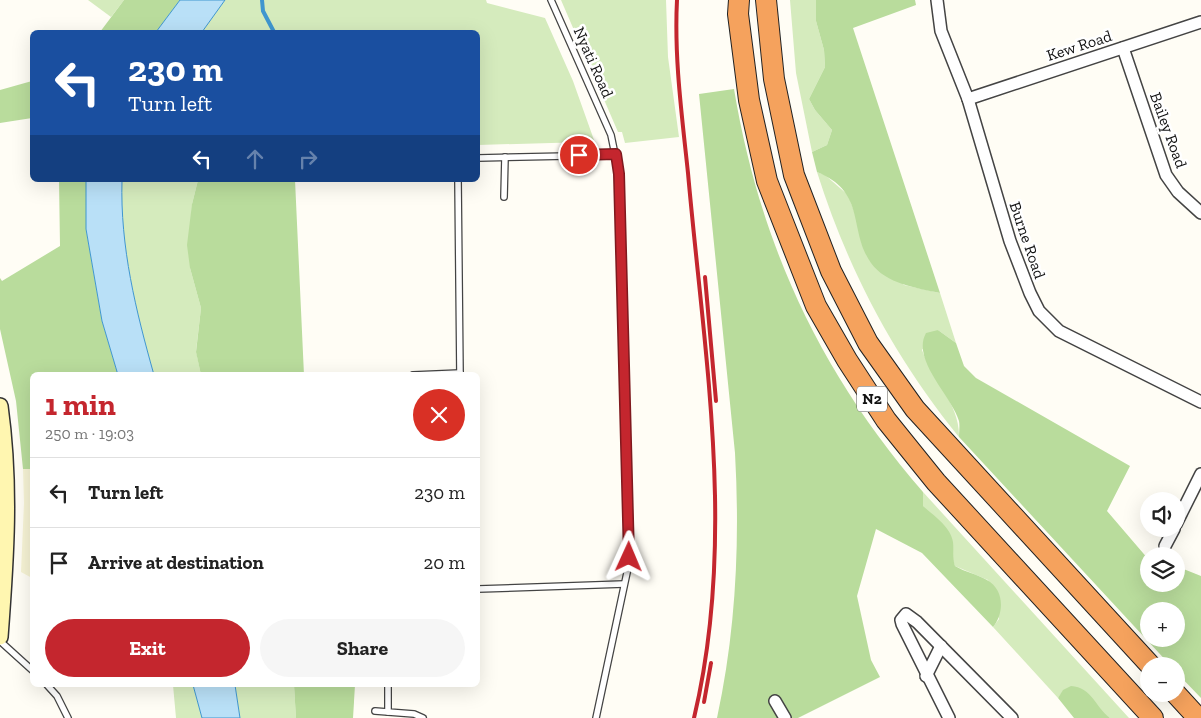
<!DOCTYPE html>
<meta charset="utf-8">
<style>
body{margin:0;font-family:"Zilla Slab",serif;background:#f6f6f6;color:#222;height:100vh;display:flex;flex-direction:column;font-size:19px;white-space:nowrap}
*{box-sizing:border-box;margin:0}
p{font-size:16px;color:#767676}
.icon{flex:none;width:28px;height:28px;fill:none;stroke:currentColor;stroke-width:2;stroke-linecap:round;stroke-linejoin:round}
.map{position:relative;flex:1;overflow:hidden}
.sheet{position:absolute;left:30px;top:372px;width:450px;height:315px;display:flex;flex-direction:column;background:#fff;border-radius:8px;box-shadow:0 5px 20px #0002}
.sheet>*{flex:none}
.banner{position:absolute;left:30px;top:30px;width:450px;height:152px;border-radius:8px;box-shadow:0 5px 20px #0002;background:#1a4fa0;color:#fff;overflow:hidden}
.buttons{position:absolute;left:1140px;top:492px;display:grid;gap:10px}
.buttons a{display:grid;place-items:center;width:45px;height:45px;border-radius:50%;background:#fff;box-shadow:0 5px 20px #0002;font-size:25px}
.pin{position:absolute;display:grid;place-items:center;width:42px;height:42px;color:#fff;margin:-21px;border:2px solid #fff;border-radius:50%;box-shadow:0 1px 5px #0007}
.me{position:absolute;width:55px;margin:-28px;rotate:1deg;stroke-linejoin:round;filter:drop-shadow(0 0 4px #0008)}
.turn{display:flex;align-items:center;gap:18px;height:105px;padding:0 15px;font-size:22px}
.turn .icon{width:65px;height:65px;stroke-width:2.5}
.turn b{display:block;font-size:35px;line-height:42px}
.lanes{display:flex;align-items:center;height:48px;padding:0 15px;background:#0003;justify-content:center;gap:25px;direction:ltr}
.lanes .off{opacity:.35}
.round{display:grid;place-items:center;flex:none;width:52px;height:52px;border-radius:26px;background:#f6f6f6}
.summary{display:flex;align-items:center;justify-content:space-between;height:85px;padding:0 15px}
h1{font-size:30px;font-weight:700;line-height:38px;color:#c4262e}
.button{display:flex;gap:10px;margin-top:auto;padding:10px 15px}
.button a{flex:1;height:58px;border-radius:30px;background:#c4262e;color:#fff;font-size:20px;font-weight:700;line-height:58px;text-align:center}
.button a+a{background:#f6f6f6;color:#222}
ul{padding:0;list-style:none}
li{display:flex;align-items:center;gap:15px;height:70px;padding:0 15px;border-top:1px solid #e0e0e0}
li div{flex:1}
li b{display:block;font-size:19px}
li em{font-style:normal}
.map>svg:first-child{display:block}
</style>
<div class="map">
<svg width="1201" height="718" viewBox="0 0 1201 718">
<rect width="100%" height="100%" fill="#fffdf5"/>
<!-- farmland -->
<path fill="#f6f3d4" d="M23,469H32V578L21,572L24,503Z"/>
<!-- green -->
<g fill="#d5ebbd">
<path d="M88,0H124L111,17Z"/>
<path d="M225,0H486L487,3L545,18L573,81L594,140L586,142L478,145V32H202Z"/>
<path d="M561,0H666L668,57L679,137L625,143L622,132H618Z"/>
<path d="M790,0H816V21L824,50L825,67L809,99L815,110L832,130L827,145L812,152L796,73Z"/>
<path d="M817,172L825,175L848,195L857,219L862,244L904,285L940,293L956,343L938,330L922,350C932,379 960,404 959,437C894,357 848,270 817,172Z"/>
<path d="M122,180H198L192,204L190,268L201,308L196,351L201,375H154C136,311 120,247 122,180Z"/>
<path d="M923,492L1129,718H1110L1064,690L1058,698L993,627L999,619L988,580L955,566L952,558L953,545L922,505Z"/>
<path d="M173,685H193L202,718H176Z"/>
<path d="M235,685H294L296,718H240Z"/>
</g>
<!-- forest -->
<g fill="#b9dc9c" fill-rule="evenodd">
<path d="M124,0H180L156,32H100Z"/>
<path d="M816,0H915L916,5L853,28L940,293C917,288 886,284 871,263C848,230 867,192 817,172L812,152L827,145L832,130L815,110L809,99L825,67L824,50L816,21Z"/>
<path d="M32,81V118L0,123V90Z"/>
<path d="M734,89C760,244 820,373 923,492V506C933,515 951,527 953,542C954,551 952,557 955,566C965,572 977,574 987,580C1005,590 1004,614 993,627L922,553L876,529L857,596L871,660L880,677L798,718H717C736,630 740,542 735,453L699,94Z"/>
<path d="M59,180H86V229L102,321L118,375H32V469H23L16,401L0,329V278L2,281L60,246Z"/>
<path d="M198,180H295L304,375H201L196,352L201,308L190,268L187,245L192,204Z"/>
<path d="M938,330L956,343L964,366L976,378L1130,466L1107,511L1149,560V584H1176V566L1201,576V698L1176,672V666H1171L959,437C959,432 960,426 959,421C952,396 911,360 926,333ZM1176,611V639H1149V611Z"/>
<path d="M294,685H355L353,718H296Z"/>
<path d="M1071,686C1092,687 1095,707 1110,718H1074L1058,698L1063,690Z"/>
</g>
<!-- water -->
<g fill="#b9e0f7" stroke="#3f96cf">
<path d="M180,0H225L202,32H156Z"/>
<path d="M86,180H122C120,247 136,311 154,375H118L102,321L86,229Z"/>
<path d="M193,685H235L240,718H202Z"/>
</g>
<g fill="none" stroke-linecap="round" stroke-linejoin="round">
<!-- stream -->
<path stroke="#3f96cf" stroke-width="4" d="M262,0L263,11L274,32"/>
<defs>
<g id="lane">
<path d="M551,0L611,135L619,174L630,546L628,568L596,718"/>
<path d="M478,158L616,155"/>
<path d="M458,180L460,375"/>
<path d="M504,197L505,157"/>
<path d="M413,375L460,373"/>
<path d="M478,589L624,584"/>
<path d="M0,641L32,670"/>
<path d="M47,685L57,696L68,718"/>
<path d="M388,685V712L414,714L423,718"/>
<path d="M375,711L388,712"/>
</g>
<g id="street">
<path d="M937,0L941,31L968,99L1010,241L1030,293L1039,311L1059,331L1201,402"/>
<path d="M1123,48L1166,175L1178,192L1201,213"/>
<path d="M968,99L1201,22"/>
<path d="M1176,524L1201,474"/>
<path d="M1165,546L1174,529"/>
<path d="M926,676L941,646"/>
<path d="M775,701L785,718"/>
<path d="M949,718L902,624L901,620L906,614L917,622L1012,718"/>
</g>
<path id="secondary" d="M0,406C11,485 6,558 0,637"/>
<g id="highway">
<path d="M739,0L738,14L749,100L767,181L816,306L847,360L886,420L936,482L1153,718"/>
<path d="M766,0L774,79L794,175L831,271L868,343L915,409L1151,666"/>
<path d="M1176,694L1198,718"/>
</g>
</defs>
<!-- lane casing -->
<use href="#lane" stroke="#444" stroke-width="8"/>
<!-- street casing -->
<use href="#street" stroke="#444" stroke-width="14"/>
<!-- secondary casing -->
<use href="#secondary" stroke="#333" stroke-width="18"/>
<!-- highway casing -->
<use href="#highway" stroke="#222" stroke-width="22"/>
<!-- lane -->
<use href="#lane" stroke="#fff" stroke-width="5.5"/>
<!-- street -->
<use href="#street" stroke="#fff" stroke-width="11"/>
<!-- secondary -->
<use href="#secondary" stroke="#fff6b0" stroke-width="15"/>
<!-- highway -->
<use href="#highway" stroke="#f5a25d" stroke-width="20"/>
<!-- rail -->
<g stroke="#c4262e" stroke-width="4">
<path d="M677,0C674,58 682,116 688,173C704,354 737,538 694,718"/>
<path d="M705,277L716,401"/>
<path d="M704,702L711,663"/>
</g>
</g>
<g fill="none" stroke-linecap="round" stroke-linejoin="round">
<defs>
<path id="route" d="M579,155L616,154L619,174L629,557"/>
</defs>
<!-- route casing -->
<use href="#route" stroke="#7f191e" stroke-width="12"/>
<!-- route -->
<use href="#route" stroke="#c4262e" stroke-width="9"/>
</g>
<g text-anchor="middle" stroke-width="5" stroke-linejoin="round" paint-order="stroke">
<!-- shield labels -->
<rect fill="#fff" stroke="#585858" stroke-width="1" x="857" y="386.5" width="30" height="25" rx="4"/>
<g font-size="15" font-weight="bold" fill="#111">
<text x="872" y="404">N2</text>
</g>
<!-- street labels -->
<g font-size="16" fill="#111" stroke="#fff">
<text transform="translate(1079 45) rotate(-18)" y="6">Kew Road</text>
<text transform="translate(594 62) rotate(66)" y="6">Nyati Road</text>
<text transform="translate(1169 130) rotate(70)" y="6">Bailey Road</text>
<text transform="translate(1028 240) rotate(71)" y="6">Burne Road</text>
</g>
</g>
</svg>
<div class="buttons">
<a><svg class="icon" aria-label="sound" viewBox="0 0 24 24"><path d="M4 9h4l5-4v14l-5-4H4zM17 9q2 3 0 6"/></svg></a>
<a><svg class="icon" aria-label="layers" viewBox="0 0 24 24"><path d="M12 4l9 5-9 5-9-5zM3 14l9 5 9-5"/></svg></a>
<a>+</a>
<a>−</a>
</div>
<div class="pin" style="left:579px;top:155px;background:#d93025"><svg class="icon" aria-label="arrive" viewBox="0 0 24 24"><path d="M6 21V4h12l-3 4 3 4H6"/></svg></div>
<svg class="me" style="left:629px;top:557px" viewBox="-20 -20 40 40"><path d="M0-17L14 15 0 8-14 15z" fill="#c4262e" stroke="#fff" stroke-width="4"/></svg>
<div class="banner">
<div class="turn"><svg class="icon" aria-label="left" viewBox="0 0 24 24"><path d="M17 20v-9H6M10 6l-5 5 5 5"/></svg><div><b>230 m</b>Turn left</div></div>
<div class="lanes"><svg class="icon" aria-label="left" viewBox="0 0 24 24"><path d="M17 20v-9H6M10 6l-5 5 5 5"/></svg><svg class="icon off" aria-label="ahead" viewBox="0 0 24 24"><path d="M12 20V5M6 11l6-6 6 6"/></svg><svg class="icon off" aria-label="right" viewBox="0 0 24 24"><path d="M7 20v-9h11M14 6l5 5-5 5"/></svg></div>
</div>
<section class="sheet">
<div class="summary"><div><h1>1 min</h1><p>250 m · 19:03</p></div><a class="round" style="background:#d93025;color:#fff"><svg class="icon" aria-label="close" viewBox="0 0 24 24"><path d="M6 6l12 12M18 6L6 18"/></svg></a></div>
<ul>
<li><svg class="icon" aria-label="left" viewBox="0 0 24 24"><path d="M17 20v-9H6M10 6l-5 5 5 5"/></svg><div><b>Turn left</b></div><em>230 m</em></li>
<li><svg class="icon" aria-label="arrive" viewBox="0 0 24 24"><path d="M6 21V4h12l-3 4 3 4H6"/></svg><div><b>Arrive at destination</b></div><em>20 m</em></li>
</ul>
<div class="button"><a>Exit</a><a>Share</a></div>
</section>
</div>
